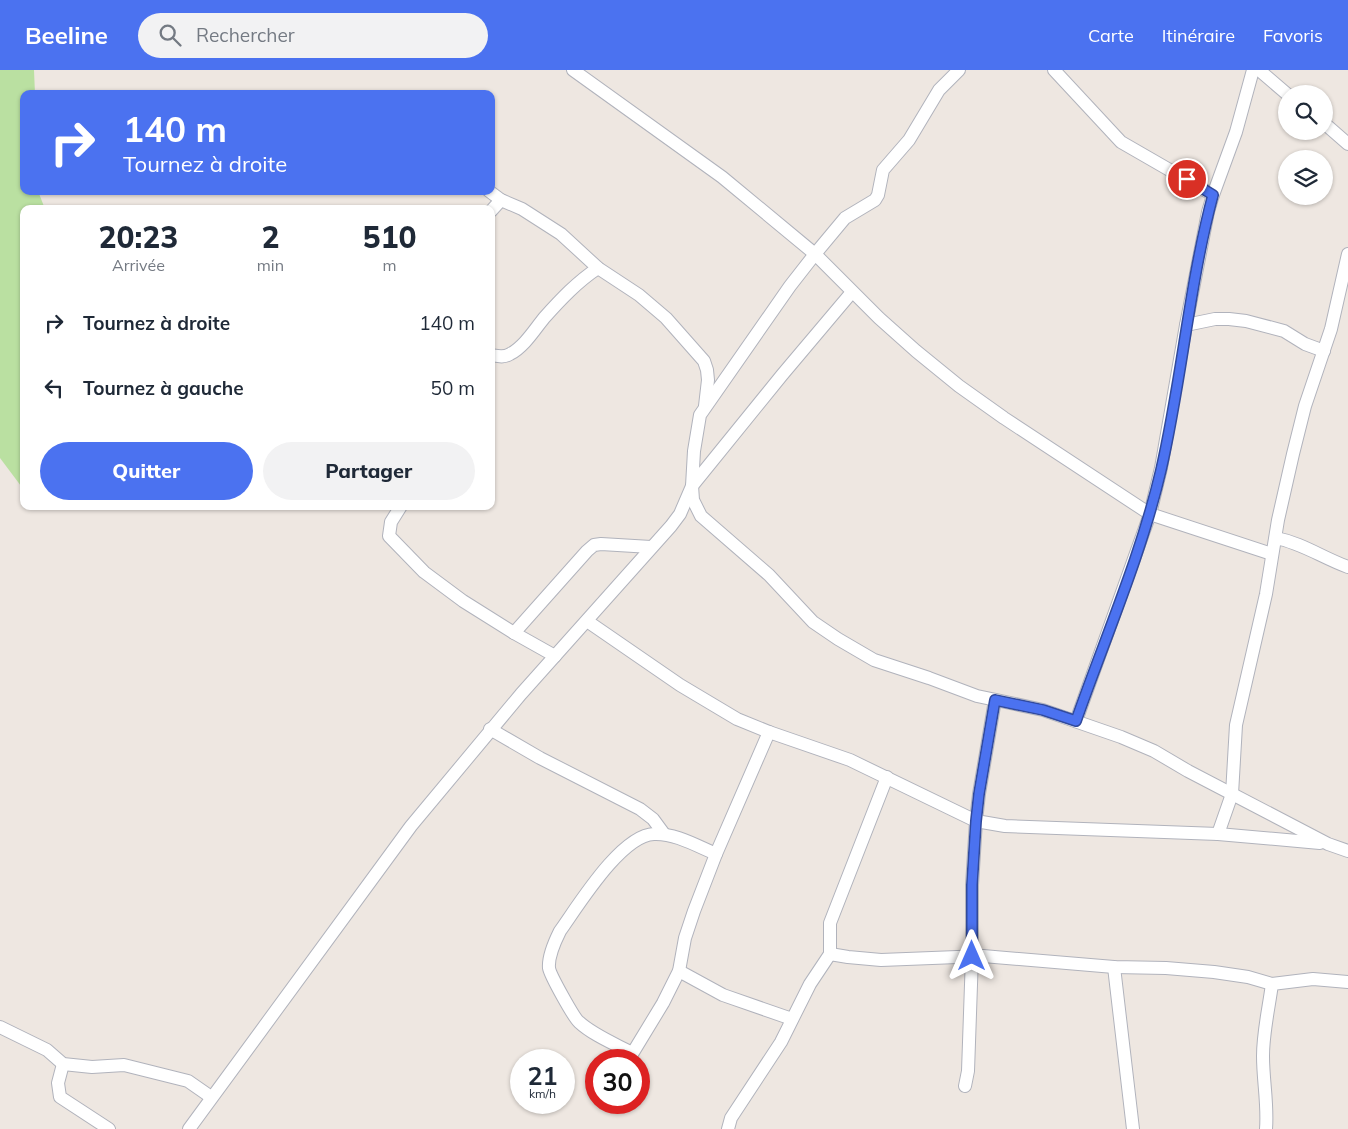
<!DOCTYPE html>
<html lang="fr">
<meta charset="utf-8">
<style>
body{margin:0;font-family:Mulish,sans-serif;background:#f2f2f3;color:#1f2937;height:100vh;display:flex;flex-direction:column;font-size:19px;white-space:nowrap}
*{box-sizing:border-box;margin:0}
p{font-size:16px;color:#747a83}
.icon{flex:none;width:28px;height:28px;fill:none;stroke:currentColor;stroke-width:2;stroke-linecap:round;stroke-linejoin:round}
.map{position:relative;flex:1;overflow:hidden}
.drawer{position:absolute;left:20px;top:135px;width:475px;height:305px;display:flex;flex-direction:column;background:#fff;border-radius:10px;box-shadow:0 1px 4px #0004}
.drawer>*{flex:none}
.banner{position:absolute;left:20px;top:20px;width:475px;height:105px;border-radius:10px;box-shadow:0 1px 4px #0004;background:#4b72f0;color:#fff;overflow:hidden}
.buttons{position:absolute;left:1278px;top:15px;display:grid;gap:10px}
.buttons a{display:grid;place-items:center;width:55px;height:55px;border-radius:50%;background:#fff;box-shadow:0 1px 4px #0004;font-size:25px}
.speed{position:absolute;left:510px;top:979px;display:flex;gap:10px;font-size:25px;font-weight:700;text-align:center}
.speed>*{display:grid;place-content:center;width:65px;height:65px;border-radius:50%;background:#fff;box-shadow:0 1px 4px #0004;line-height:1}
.speed small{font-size:12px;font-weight:400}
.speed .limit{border:8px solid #d22;background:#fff;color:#111}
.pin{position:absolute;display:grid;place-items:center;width:42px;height:42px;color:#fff;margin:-21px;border:2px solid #fff;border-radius:50%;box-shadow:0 1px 5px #0007}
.me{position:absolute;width:55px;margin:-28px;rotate:0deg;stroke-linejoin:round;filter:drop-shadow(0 0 4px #0008)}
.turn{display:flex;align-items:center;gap:18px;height:105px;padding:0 20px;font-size:22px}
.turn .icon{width:65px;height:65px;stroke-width:2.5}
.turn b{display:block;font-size:35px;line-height:42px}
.eta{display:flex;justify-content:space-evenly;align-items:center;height:85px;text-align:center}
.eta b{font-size:30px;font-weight:800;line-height:35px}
.primary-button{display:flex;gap:10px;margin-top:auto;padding:10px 20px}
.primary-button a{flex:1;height:58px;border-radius:30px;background:#4b72f0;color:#fff;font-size:20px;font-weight:800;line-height:58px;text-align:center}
.primary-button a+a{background:#f2f2f3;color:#1f2937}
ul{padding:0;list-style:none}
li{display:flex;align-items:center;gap:15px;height:65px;padding:0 20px}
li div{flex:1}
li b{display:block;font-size:19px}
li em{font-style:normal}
header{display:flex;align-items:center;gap:30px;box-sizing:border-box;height:70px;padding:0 25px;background:#4b72f0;color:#fff}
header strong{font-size:24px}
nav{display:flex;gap:28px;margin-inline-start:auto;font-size:18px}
.search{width:350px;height:45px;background:#f2f2f3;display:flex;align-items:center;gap:12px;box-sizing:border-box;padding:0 18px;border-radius:28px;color:#747a83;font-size:19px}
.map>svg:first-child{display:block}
</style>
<header>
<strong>Beeline</strong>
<div class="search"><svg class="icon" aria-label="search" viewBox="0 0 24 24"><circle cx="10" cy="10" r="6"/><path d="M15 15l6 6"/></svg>Rechercher</div>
<nav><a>Carte</a><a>Itinéraire</a><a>Favoris</a></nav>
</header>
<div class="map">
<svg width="1348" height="1059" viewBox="0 0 1348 1059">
<rect width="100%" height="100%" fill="#eee7e1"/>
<!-- green -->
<path fill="#bae0a1" d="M0,0H34L35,24H24V121H38L45,139H24V417L21,416L0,388Z"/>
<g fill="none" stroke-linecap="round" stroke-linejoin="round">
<defs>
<g id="minor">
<path d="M573,0L722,107L815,184L879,248L916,281L959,316L1004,348L1150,444L1272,484"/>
<path d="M959,0L939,20L909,70L883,100L878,125L875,130L845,148L815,184L790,216L700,345L694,381L692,416L693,430L701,446L769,505L813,552L838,569L874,590L929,608L977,626L1043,640L1121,667L1154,681L1188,701L1328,774L1348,781"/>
<path d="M1054,0L1121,72L1213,125"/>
<path d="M1259,0L1287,24"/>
<path d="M1324,53L1348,74"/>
<path d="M489,121L501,130L522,139L561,164L598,198L639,225L666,248L704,291L707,300L708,310L705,336"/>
<path d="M491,141L501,130"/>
<path d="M1186,255L1215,249H1229L1246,251L1284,261L1305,274L1324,281"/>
<path d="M491,285C497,286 504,288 510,284C524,277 535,259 544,248C561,229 577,212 598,198"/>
<path d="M401,436L391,452L389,466L424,502L463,531L514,563L555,586"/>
<path d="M1276,468C1302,473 1323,488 1348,497"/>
<path d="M587,551L680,615L737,649L769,662L850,690L976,751L1005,756L1218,764L1320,773"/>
<path d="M514,563L587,481L594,475L601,474L651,477"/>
<path d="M1076,651L1150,444L1161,398L1186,255L1208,142L1213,125L1236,62L1253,0"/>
<path d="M490,659L540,688L640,739L653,749L664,764"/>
<path d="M1218,764L1232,724L1236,655L1266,524L1278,450L1293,384L1305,336L1331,259L1348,184"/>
<path d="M830,884L848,887L881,890L983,886L1114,897L1166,898L1214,902L1248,907L1272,914"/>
<path d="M1114,897L1133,1059"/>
<path d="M679,901L723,925L792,949"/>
<path d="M0,957L47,980L63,994L92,997L124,995L188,1011L211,1027"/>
<path d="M632,983C615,974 593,965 579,952C574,948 550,905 549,898C548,887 555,871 560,861C578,836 621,765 654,764C675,763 697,776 716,784"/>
<path d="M629,989L663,933L679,901L685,868L694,841L716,784L769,662"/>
<path d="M63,994L58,1013L60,1027L109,1059"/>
<path d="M965,1016L968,1001L972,886V815L976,751L979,724L995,630"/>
<path d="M189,1059L411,756L521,624L671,456L680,444L692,416L782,305L852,222"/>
<path d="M728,1059L731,1048L781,972L810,914L830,884V853L887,707"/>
<path d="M1266,1059C1268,1034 1263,1011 1263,986C1263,962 1269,937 1272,914L1313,909L1348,912"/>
</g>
</defs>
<!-- minor casing -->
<use href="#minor" stroke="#b1b3bc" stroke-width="14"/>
<!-- minor -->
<use href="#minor" stroke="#fff" stroke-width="12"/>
</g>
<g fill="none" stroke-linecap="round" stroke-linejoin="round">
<defs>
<path id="route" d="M972,886V815L976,751L979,724L995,630L1043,640L1076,651C1105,568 1141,486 1161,400C1182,309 1189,215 1213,125L1187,109"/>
</defs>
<!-- route casing -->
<use href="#route" stroke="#314a9c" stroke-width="12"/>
<!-- route -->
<use href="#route" stroke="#4b72f0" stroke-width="9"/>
</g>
</svg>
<div class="buttons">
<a><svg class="icon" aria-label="search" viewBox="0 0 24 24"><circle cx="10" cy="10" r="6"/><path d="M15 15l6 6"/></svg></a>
<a><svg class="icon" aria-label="layers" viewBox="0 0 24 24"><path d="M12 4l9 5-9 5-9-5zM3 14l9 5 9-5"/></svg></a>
</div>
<div class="speed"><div>21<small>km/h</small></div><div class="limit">30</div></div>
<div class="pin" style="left:1187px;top:109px;background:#d93025"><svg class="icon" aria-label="arrive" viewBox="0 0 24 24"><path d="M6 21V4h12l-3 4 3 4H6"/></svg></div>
<svg class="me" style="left:972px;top:886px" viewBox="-20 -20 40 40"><path d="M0-17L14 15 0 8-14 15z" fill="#4b72f0" stroke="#fff" stroke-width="4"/></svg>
<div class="banner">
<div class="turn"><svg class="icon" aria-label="right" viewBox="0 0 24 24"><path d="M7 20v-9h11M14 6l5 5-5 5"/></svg><div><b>140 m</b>Tournez à droite</div></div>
</div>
<section class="drawer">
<div class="eta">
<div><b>20:23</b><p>Arrivée</p></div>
<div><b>2</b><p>min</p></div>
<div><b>510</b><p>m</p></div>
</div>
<ul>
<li><svg class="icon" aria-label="right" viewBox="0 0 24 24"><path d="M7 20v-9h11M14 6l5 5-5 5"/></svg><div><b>Tournez à droite</b></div><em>140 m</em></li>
<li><svg class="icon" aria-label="left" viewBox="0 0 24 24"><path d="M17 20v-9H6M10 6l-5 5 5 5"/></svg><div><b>Tournez à gauche</b></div><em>50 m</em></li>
</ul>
<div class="primary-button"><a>Quitter</a><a>Partager</a></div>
</section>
</div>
